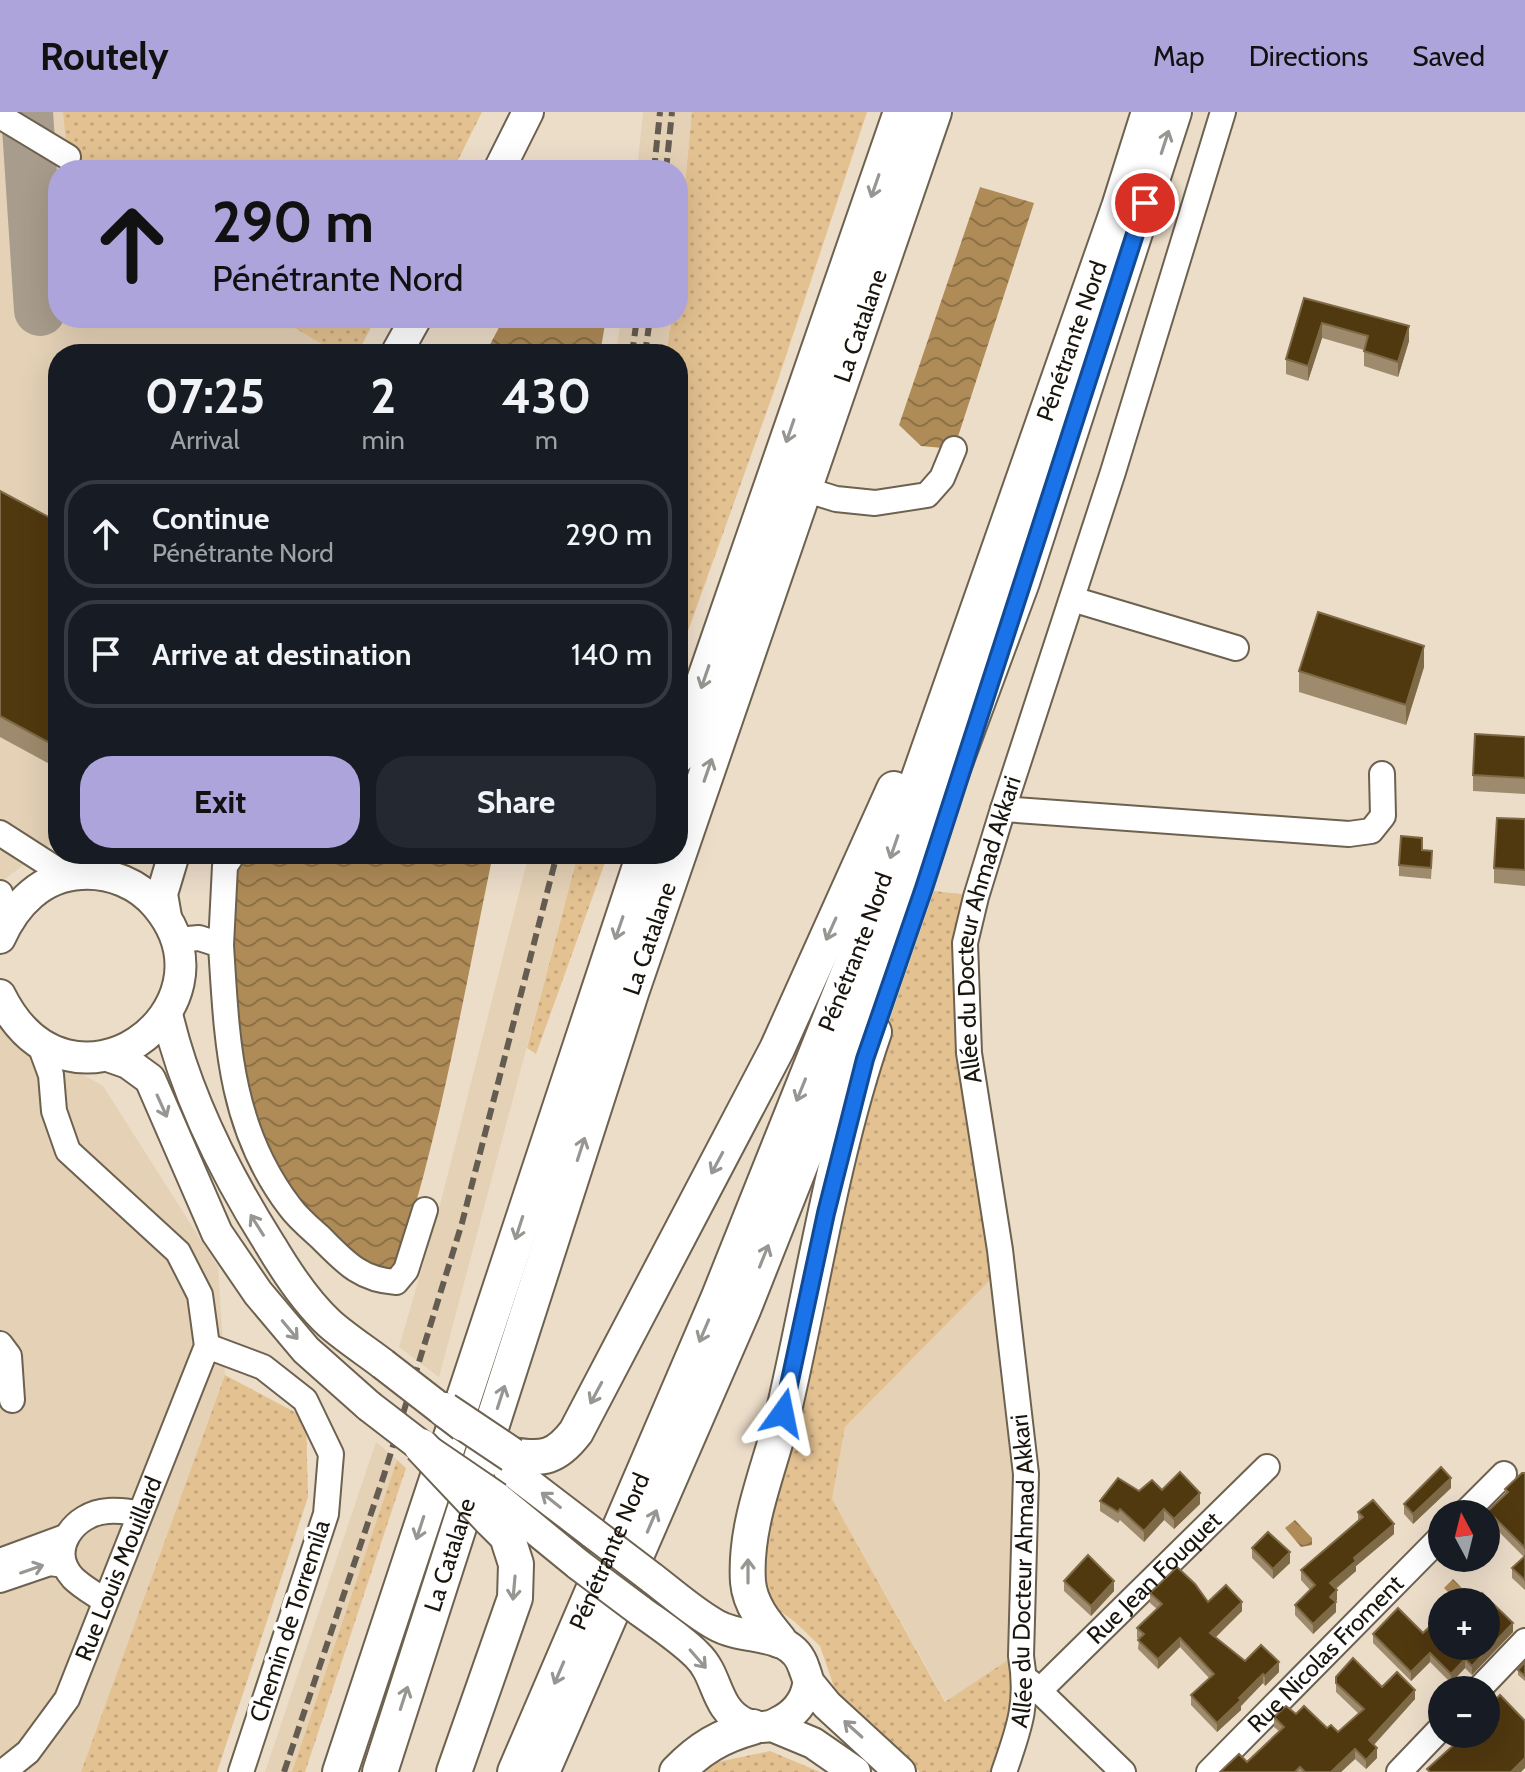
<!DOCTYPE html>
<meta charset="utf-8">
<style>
body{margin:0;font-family:Cabin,sans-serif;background:#242831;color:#f1f3f6;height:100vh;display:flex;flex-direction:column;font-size:30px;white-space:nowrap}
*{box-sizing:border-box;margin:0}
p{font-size:26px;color:#9ea1a6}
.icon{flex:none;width:44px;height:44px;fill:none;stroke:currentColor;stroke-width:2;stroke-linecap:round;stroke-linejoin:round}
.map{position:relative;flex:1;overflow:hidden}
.side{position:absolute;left:48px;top:232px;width:640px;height:520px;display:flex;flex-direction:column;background:#171b24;border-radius:32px;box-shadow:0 8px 32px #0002}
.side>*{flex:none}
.top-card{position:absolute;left:48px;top:48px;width:640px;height:168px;border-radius:32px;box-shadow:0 8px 32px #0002;background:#aea4dc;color:#111;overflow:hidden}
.needle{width:52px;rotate:353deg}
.controls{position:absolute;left:1428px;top:1388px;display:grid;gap:16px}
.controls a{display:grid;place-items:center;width:72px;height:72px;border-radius:50%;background:#171b24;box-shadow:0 8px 32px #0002;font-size:40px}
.pin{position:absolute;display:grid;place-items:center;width:68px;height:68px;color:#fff;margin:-34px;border:4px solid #fff;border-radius:50%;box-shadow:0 2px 8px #0007}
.me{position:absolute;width:88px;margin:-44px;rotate:12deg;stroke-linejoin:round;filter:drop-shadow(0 0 6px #0008)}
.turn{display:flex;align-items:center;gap:28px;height:168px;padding:0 32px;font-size:36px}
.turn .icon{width:104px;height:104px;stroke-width:2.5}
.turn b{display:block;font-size:56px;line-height:68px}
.eta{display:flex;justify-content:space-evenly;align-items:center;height:136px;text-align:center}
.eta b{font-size:48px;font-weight:700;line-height:56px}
.button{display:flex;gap:16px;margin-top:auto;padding:16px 32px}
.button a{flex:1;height:92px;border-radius:32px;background:#aea4dc;color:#111;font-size:32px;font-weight:700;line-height:92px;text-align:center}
.button a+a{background:#242831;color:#f1f3f6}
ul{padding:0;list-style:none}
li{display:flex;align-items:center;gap:24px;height:108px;margin:0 16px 12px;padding:0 16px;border:4px solid #363941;border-radius:32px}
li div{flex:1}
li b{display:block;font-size:30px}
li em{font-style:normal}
header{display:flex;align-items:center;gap:48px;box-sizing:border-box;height:112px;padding:0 40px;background:#aea4dc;color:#111}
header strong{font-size:38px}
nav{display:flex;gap:44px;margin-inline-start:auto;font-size:28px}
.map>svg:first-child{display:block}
</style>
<header>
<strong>Routely</strong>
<nav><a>Map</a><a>Directions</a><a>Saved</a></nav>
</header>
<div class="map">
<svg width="1525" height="1660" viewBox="0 0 1525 1660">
<defs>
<pattern id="grass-dots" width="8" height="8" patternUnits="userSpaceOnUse" patternTransform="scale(2)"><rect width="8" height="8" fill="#e3c191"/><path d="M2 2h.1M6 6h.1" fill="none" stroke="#c2a57c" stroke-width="1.8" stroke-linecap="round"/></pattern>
<pattern id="water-waves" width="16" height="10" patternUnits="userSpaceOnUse" patternTransform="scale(2)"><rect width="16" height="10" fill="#ae8b57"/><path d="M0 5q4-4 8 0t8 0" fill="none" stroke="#8d7046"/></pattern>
</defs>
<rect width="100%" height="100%" fill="#ecddc9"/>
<!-- built -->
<g fill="#e4d1b6">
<path d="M0,0H478L448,58H58V206H374L356,242H58V726L0,771Z"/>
<path d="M643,0H692L678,143V58H637Z"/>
<path d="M621,206H672L666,242H616Z"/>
<path d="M529,742H578L439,1265L399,1235L437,1105Z"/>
<path d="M0,916L103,974L218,1155L225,1263L81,1660H0Z"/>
<path d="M996,1162L1019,1362L1014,1544L946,1590L832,1387L845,1315Z"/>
<path d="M376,1330L397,1348L292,1660H265Z"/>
</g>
<!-- grass -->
<g fill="url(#grass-dots)">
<path d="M63,0H482L453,58H69Z"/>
<path d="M692,0H867L778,268L678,547V242H666L672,206H678V143Z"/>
<path d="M278,206H376L357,242H339Z"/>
<path d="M578,742H608L536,942L527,936Z"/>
<path d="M934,779L969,783L996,1162L845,1315L832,1387L945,1590L1014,1544L1018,1567L996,1660H920L836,1581L820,1534L795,1510L769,1491L761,1466L759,1431L875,950Z"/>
<path d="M225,1263L306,1306L308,1385L217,1660H81Z"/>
<path d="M397,1348L406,1356L305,1660H292Z"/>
<path d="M770,1639L820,1660H702L708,1652Z"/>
</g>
<!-- water -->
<g fill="url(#water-waves)">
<path d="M980,75L1034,91L954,337L921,334L899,313Z"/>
<path d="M504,206H606L600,242H485Z"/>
<path d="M233,742H493C464,881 440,1023 396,1157L369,1152L316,1113L241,1006L224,875Z"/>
<path d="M1295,1408L1312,1426V1433L1301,1435L1285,1416Z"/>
<path d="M1453,1467L1471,1485L1466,1490H1458L1444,1476Z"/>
</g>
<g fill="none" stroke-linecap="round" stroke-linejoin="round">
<!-- taxiway -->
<path stroke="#a89c8c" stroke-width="52" d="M27,0L40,198"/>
<defs>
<g id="minor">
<path d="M0,4L68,45"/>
<path d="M804,377L836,387L875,391L927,383L942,366L954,337"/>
<path d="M1072,487L1236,536"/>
<path d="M1003,697L1349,722L1371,719L1383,704L1382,662"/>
<path d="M0,721L67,764"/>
<path d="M0,781L9,805"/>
<path d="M177,828L199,826L221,833L225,754L233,742"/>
<path d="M221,833C227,928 229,1015 290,1095C298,1106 310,1116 320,1125C344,1149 360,1168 396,1170L406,1158L425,1098"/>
<path d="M0,1232L9,1244L12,1288"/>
<path d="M207,1234L263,1255L305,1288L331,1342L326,1402L241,1660"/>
<path d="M1464,1402L1504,1362"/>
<path d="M0,1449L65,1425"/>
<path d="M0,1468L50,1451L64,1453"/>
<path d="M105,1489C95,1482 82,1475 73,1466C47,1438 74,1401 108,1399C118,1398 129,1400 140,1401"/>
<path d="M1030,1570L1123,1660"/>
<path id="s1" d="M1040,1578L1267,1355"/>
<path d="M1478,1578L1525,1529"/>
<path id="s2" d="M3,1660L28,1640L67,1587L207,1234L200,1183L178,1140L68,1039L54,999L51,963L40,933"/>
<path id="s3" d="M1004,1660C1019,1617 1029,1591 1021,1544L1026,1362L1000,1138L969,941L965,831L976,785L1003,697L1113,360L1223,0"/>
<path id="s4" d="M1209,1660L1442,1424"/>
<path d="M1399,1660L1442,1615"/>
</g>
<g id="major">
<path d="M499,58L528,0"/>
<path d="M396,242L416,206"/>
<path d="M166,805L162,782L174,742"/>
<path d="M0,826C15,792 42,764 81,762C110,760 139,772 157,794C243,897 70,1024 0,883"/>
<path d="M167,902C186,984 226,1063 271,1134C287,1161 306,1190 330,1212C346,1226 366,1239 383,1252"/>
<path d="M108,944L128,951L150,967L217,1121L258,1181L306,1238L369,1294"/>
<path d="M508,1356L593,1421"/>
<path d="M497,1386L579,1453"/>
<path d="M639,1498C658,1512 680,1526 697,1543C719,1564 714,1596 744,1611C755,1616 768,1617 779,1610C793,1603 805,1590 808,1573C809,1568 806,1562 804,1556C792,1517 746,1530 716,1513C694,1501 673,1482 652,1466"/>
<path d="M809,1571L827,1593L900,1660"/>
<path d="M772,1614L813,1631L855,1660"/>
</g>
<g id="highway">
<path d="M678,644L901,0"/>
<path d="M512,1343C543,1348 556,1346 576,1320L777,937L894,677"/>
<path d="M779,1528C765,1511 750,1493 748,1470C744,1411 771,1354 784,1298C813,1173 832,1042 874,920"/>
<path d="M340,1660L644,742"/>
<path id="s5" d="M380,1660L632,878L934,0"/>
<path d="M454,1660L515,1486L516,1452L507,1424L490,1407"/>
<path id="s6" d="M515,1660L718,1187L864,822L1119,95L1149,0"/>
<path d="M542,1660L743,1198L888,832L1022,470L1174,0"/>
<path d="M677,1660C700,1636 721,1624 753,1615"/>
</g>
</defs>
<!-- minor casing -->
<use href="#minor" stroke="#6d614f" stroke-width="28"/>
<!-- major casing -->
<use href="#major" stroke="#6d614f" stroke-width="34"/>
<!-- highway casing -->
<use href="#highway" stroke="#6d614f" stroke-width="38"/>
<!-- minor -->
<use href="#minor" stroke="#fff" stroke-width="24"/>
<!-- major -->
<use href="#major" stroke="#fff" stroke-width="30"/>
<!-- highway -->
<use href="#highway" stroke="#fff" stroke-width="34"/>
<!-- rail -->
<g stroke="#645c50" stroke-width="6" stroke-dasharray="12 6" stroke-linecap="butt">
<path d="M654,58L660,0"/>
<path d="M666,58L672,0"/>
<path d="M632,242L637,206"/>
<path d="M645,242L650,206"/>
<path d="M284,1660L384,1363L462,1111L557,742"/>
</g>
<defs>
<g id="major-bridge">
<path d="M383,1252L463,1314"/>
<path d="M369,1294L421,1334L497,1386"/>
<path d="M593,1421L652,1466"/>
<path d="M579,1453L639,1498"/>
</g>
<g id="highway-bridge">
<path d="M445,1298L512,1343"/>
<path d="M421,1334L490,1407"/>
</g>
</defs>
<!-- major-bridge casing -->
<use href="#major-bridge" stroke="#6d614f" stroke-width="34" stroke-linecap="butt"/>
<!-- highway-bridge casing -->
<use href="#highway-bridge" stroke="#6d614f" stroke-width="38" stroke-linecap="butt"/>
<!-- major-bridge -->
<use href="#major-bridge" stroke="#fff" stroke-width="30"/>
<!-- highway-bridge -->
<use href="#highway-bridge" stroke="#fff" stroke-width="34"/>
</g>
<!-- wall -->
<g fill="#9e8a6c">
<path d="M1304,186L1409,229L1398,265L1364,254V238L1322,226L1308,269L1286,262V247Z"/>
<path d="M0,379L58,410L57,656L0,625Z"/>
<path d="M1424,555L1406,613L1299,580V559Z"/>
<path d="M1525,625V682L1473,679V663Z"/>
<path d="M1525,707V774L1494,771V756Z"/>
<path d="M1422,738L1432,750L1431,767L1399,764V753Z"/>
<path d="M1525,1361V1478L1512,1466V1456L1524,1445L1488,1409V1399L1505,1383V1377Z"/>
<path d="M1451,1376L1413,1412L1404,1402V1392Z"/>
<path d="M1162,1378L1200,1392L1174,1417L1164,1408L1144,1430L1120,1408L1118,1411L1100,1399V1389L1139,1379Z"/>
<path d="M1358,1400L1394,1422L1356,1454V1459L1336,1477L1337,1488L1335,1490L1336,1500L1313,1522L1295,1503V1493L1310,1478L1301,1468V1458L1358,1408Z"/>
<path d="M1252,1436L1290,1451L1273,1467L1252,1446Z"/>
<path d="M1064,1469L1114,1479L1091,1504L1064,1479Z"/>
<path d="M1150,1481L1208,1490L1242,1499L1215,1525L1245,1549L1279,1560L1265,1574L1263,1571L1241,1594V1598L1217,1620L1191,1593V1583L1209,1566L1180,1535L1158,1557L1138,1537L1139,1527L1137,1526V1516L1157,1497L1150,1491Z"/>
<path d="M1513,1520L1472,1563L1465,1556L1451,1571L1430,1550L1411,1569L1373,1531V1522Z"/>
<path d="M1525,1550V1569L1518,1563V1558Z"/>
<path d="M1336,1565L1382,1575L1415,1587L1374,1633L1377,1646L1366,1657L1355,1647L1341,1660H1220L1247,1650L1279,1619L1274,1615V1605L1296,1602L1338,1620L1359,1602L1336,1580Z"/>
</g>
<!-- shaded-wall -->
<g fill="#7f6a47">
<path d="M1322,211V226L1308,269V254Z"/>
<path d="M1409,214V229L1398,265V250Z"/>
<path d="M1424,534V555L1406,613V593Z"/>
<path d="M1451,1366V1376L1413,1412V1402Z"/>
<path d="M1200,1381V1392L1174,1417V1407Z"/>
<path d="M1164,1397V1408L1144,1430V1419Z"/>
<path d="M1394,1412V1422L1356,1454V1459L1330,1481V1471L1354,1446Z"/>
<path d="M1290,1440V1451L1273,1467V1457Z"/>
<path d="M1114,1469V1479L1091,1504V1494Z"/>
<path d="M1337,1478V1488L1330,1495V1485Z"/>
<path d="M1242,1490V1499L1210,1531V1521Z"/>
<path d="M1336,1490V1500L1313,1522V1512Z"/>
<path d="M1513,1511V1520L1472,1563V1554Z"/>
<path d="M1180,1526V1535L1158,1557V1547Z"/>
<path d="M1430,1541V1550L1411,1569V1560Z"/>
<path d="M1465,1547V1556L1451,1571V1562Z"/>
<path d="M1279,1550V1560L1265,1574V1564Z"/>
<path d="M1263,1562V1571L1241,1594V1598L1217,1620V1611Z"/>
<path d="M1415,1578V1587L1369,1638V1628Z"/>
<path d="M1377,1636V1646L1366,1657V1648Z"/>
<path d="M1355,1637V1647L1341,1660H1331Z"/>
<path d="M1525,1646V1656L1521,1660H1511Z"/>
</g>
<!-- building -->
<g fill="#50380f" stroke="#7f6a47" stroke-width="2">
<path d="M1304,186L1409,214L1398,250L1364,239L1368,224L1322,211L1308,254L1286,247Z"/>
<path d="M0,379L58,410L57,635L0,604Z"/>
<path d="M1318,500L1424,534L1406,593L1299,559Z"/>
<path d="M1475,622L1525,625V666L1473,663Z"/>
<path d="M1497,706L1525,707V758L1494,756Z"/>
<path d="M1401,724L1422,726V738L1432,739L1431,756L1399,753Z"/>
<path d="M1441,1355L1451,1366L1413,1402L1404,1392Z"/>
<path d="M1180,1360L1200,1381L1174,1407L1164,1397L1144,1419L1120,1397L1118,1400L1100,1389L1118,1366L1139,1379L1152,1368L1162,1378Z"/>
<path d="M1522,1361H1525V1436L1488,1399L1508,1380L1505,1377Z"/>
<path d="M1373,1388L1394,1412L1354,1446L1356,1449L1330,1471L1337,1478L1330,1485L1336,1490L1313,1512L1295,1493L1315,1473L1301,1458L1363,1405L1358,1400Z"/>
<path d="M1268,1420L1290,1440L1273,1457L1252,1436Z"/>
<path d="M1088,1443L1114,1469L1091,1494L1064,1469Z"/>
<path d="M1525,1444V1468L1512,1456Z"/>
<path d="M1177,1455L1195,1472L1208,1490L1226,1473L1242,1490L1210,1521L1245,1549L1261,1533L1279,1550L1265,1564L1263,1562L1239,1586L1241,1588L1217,1611L1191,1583L1214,1562L1180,1526L1158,1547L1138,1528L1144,1522L1137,1516L1162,1492L1150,1481Z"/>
<path d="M1482,1481L1513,1511L1472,1554L1465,1547L1451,1562L1430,1541L1411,1560L1373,1522L1398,1496L1423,1521L1442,1503V1534H1486V1490H1474Z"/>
<path d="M1353,1546L1382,1575L1397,1560L1415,1578L1369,1628L1377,1636L1366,1648L1355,1637L1331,1660H1305L1300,1655L1295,1660H1220L1239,1642L1247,1650L1284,1615L1274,1605L1286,1594L1296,1602L1304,1594L1327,1616L1331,1613L1338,1620L1364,1597L1336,1571V1565Z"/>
<path d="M1525,1550V1564L1518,1558Z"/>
<path d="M1500,1583L1525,1609V1646L1511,1660H1430L1427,1657L1466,1622H1486V1597Z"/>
</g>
<!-- one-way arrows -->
<defs><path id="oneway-shaft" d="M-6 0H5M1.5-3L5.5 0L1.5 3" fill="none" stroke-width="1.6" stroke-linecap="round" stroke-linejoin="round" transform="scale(2)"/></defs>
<g stroke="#989692">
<use href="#oneway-shaft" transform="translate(1165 30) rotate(-72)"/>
<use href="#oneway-shaft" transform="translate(875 74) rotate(109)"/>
<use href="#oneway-shaft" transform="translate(790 319) rotate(109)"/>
<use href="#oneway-shaft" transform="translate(705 565) rotate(109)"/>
<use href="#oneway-shaft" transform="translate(708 658) rotate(-71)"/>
<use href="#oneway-shaft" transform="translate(894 735) rotate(109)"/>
<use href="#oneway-shaft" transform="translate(619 816) rotate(109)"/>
<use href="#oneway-shaft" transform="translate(831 817) rotate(114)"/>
<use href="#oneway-shaft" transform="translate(801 978) rotate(112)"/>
<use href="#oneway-shaft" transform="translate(162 994) rotate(66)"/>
<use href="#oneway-shaft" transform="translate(581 1037) rotate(-72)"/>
<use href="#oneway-shaft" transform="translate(717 1051) rotate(118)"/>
<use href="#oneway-shaft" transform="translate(257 1113) rotate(-122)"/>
<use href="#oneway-shaft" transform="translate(519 1116) rotate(108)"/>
<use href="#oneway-shaft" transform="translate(764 1144) rotate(-68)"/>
<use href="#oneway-shaft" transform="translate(290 1218) rotate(50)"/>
<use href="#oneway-shaft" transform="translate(704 1219) rotate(113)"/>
<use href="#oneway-shaft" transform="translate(596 1281) rotate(118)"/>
<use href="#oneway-shaft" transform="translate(501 1285) rotate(-72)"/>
<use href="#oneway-shaft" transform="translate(551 1388) rotate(-142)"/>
<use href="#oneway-shaft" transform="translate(652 1409) rotate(-67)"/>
<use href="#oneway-shaft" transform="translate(420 1416) rotate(108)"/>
<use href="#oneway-shaft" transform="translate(32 1457) rotate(-19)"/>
<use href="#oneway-shaft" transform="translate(748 1459) rotate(-90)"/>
<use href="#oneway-shaft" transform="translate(514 1476) rotate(95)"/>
<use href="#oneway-shaft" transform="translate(698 1547) rotate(49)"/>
<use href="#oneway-shaft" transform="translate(559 1561) rotate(113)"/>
<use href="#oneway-shaft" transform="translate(404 1586) rotate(-72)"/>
<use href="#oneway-shaft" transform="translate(853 1617) rotate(-138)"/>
</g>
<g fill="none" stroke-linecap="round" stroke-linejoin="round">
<defs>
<path id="route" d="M783,1301L826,1101L865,947L924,776L1145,91"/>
</defs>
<!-- route casing -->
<use href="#route" stroke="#114b97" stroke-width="20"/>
<!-- route -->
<use href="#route" stroke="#1a73e8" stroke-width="14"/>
</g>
<g text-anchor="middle" stroke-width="8" stroke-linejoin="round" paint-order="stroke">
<!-- street labels -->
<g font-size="24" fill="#19150d" stroke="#fff">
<text dy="8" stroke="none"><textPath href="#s5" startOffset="1524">La Catalane</textPath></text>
<text dy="8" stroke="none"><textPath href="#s6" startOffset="1536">Pénétrante Nord</textPath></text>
<text dy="8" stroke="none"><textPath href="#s3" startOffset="852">Allée du Docteur Ahmad Akkari</textPath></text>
<text dy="8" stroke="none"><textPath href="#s5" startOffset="876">La Catalane</textPath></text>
<text dy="8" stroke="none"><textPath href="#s6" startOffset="888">Pénétrante Nord</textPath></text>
<text dy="8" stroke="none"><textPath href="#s6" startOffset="240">Pénétrante Nord</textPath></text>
<text dy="8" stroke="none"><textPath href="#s5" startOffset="228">La Catalane</textPath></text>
<text dy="8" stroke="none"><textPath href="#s2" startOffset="238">Rue Louis Mouillard</textPath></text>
<text dy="8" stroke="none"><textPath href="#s3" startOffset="204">Allée du Docteur Ahmad Akkari</textPath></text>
<text dy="8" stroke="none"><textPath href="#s1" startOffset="160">Rue Jean Fouquet</textPath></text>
<text transform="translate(290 1509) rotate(-72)" y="8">Chemin de Torremila</text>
<text dy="8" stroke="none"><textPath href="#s4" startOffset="166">Rue Nicolas Froment</textPath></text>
</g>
</g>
</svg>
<div class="controls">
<a><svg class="needle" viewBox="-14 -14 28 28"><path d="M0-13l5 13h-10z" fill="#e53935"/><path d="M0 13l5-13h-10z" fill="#9ea1a6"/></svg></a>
<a>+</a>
<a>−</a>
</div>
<div class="pin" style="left:1145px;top:91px;background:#d93025"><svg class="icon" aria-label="arrive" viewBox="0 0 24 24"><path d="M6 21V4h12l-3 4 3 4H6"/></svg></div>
<svg class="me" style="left:783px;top:1301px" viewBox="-20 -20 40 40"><path d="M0-17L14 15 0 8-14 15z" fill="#1a73e8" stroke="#fff" stroke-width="4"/></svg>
<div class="top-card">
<div class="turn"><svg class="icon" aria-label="ahead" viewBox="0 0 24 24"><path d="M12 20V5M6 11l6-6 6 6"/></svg><div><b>290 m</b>Pénétrante Nord</div></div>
</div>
<section class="side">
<div class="eta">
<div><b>07:25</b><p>Arrival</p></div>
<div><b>2</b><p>min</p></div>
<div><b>430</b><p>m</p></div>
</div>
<ul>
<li><svg class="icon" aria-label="ahead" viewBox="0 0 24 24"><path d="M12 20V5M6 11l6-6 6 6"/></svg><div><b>Continue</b><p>Pénétrante Nord</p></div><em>290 m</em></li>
<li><svg class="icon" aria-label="arrive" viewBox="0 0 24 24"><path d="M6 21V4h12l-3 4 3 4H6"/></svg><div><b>Arrive at destination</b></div><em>140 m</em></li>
</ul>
<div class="button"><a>Exit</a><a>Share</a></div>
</section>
</div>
